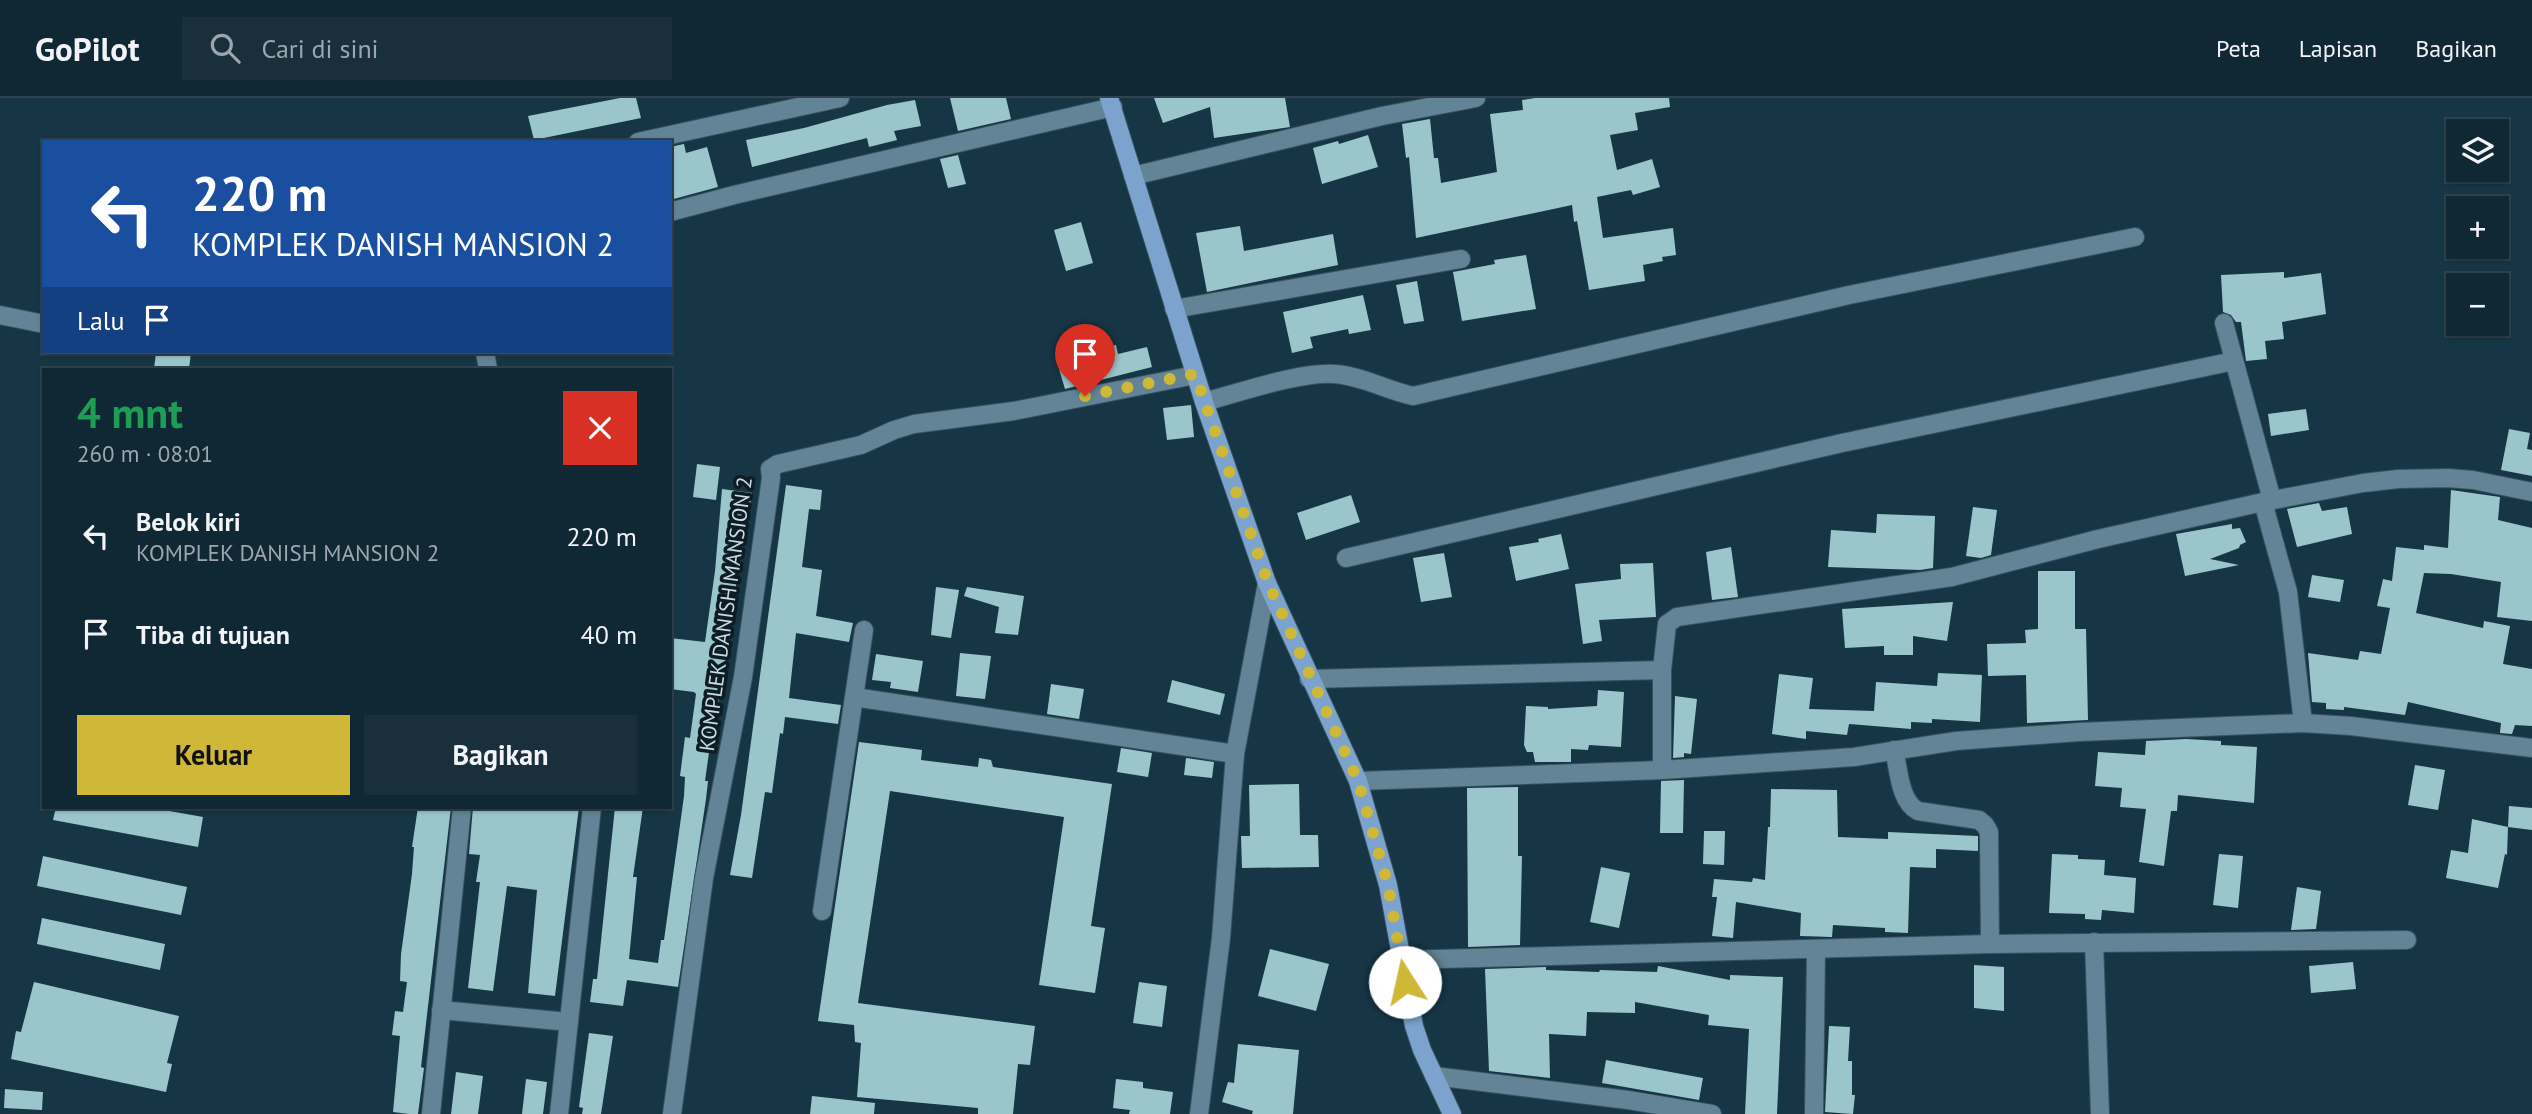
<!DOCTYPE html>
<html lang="id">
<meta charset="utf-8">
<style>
body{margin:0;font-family:"PT Sans",sans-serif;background:#19303c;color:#f1f3f6;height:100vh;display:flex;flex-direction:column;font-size:26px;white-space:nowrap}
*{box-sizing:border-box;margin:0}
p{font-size:23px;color:#9ca6ac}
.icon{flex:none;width:38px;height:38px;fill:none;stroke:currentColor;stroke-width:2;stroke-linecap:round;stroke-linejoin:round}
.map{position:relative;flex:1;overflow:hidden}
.sheet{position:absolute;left:42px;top:270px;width:630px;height:441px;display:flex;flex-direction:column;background:#102834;border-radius:0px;box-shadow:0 2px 5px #0004,0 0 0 2px #30444f}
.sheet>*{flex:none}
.guide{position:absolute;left:42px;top:42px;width:630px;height:214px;border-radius:0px;box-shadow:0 2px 5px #0004,0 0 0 2px #30444f;background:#1a4fa0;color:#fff;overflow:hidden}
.buttons{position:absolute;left:2446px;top:21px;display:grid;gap:14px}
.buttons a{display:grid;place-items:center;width:63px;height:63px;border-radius:0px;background:#102834;box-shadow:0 2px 5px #0004,0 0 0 2px #30444f;font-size:35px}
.pin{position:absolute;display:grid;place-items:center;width:60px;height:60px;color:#fff;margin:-72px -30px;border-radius:50% 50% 50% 0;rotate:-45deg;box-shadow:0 0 7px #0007}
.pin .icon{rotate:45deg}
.me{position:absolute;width:77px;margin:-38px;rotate:350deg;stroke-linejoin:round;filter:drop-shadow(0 0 5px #0008)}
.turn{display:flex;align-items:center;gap:24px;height:147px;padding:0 35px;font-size:32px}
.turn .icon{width:91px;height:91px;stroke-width:2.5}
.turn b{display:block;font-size:49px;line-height:60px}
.then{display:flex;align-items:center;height:66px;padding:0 35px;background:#0003;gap:14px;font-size:26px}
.round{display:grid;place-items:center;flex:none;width:74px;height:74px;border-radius:0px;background:#19303c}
.overview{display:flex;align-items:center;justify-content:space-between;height:119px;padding:0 35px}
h1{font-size:42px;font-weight:800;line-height:52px;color:#1e9e55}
.cta{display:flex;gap:14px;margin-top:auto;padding:14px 35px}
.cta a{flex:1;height:80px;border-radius:0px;background:#cfb837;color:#111;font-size:28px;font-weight:800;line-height:80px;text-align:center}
.cta a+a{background:#19303c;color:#f1f3f6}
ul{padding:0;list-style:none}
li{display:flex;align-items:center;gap:21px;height:98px;padding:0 35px}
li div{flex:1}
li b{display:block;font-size:26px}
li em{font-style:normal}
header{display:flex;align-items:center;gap:42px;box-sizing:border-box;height:98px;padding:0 35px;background:#102834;border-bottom:2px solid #30444f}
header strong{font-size:33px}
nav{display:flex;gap:38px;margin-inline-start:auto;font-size:24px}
.search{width:490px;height:63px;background:#19303c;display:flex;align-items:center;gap:18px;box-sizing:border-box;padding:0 24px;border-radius:0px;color:#9ca6ac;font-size:26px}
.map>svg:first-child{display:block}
</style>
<header>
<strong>GoPilot</strong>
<div class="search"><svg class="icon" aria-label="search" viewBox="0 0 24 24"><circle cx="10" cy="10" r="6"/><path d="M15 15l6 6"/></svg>Cari di sini</div>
<nav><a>Peta</a><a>Lapisan</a><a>Bagikan</a></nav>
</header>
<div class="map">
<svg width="2532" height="1016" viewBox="0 0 2532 1016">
<rect width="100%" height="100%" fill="#163646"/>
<!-- building -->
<g fill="#9ac6cb">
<path d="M620,0H636L641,20L534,42L528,18Z"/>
<path d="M950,0H1006L1011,21L958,33Z"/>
<path d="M1154,0H1285L1290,29L1214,40L1210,9L1163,25Z"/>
<path d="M1535,0H1669L1670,9L1635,15L1638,32L1610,37L1617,72L1652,61L1660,89L1633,97L1631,92L1597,99L1603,140L1673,130L1676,157L1662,159L1663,163L1643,167L1645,183L1589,192L1577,123L1574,124L1572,107L1416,140L1409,59L1406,60L1402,26L1430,21L1434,60H1438L1441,85L1497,74L1490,16L1523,12L1522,2Z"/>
<path d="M915,2L921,28L894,33L897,42L869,49L867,40L752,69L746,42L804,30L887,7Z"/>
<path d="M1368,37L1378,69L1322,86L1313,50L1338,43L1339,46Z"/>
<path d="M684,46L686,55L707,49L718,89L670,102V49Z"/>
<path d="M958,57L966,86L948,90L940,61Z"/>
<path d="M1081,124L1093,165L1066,173L1054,132Z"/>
<path d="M1240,128L1244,153L1333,136L1338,167L1207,194L1196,135Z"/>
<path d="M1526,157L1536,211L1462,223L1453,174L1495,166L1494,162Z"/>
<path d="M2284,174V180L2321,175L2326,216L2282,224L2284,241L2265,243L2267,261L2246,263L2241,224H2236L2231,217L2223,214L2221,177Z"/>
<path d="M1417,183L1424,223L1404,226L1396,187Z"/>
<path d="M1363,197L1371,232L1349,236L1348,231L1310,239L1313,250L1292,255L1283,214Z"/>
<path d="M1116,247L1118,256L1147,249L1152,269L1065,291L1056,261Z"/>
<path d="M156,254H191L189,271H154Z"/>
<path d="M1191,307L1194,339L1167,342L1163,310Z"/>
<path d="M2306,311L2309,332L2271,338L2268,316Z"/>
<path d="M2509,331L2530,335L2527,351L2532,352V378L2501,372Z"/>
<path d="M697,366L720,369L716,402L693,399Z"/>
<path d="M786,387L822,392L820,412L809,411L802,469L822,472L816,518L853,525L849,544L796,535L789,600L841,607L838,626L785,619L783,636L780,635L772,695L765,694L752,780L730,777L741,717Z"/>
<path d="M722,391L752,395L731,516L721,600L719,599L714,641L711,640L705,683H708L706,701L678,889L627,882L623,908L590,904L593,881H597L615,709H643L633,779H637L629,861L658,865L661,842H664L684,698L685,679L680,678L685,639L690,640L696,596L694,594L670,591V540L705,544L715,473Z"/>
<path d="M2451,392L2500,399L2498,422L2532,430V523L2497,519L2501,484L2451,476L2424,475L2416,515L2483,530L2484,523L2510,528L2503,566L2532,571V628L2515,627L2512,636L2500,635L2501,625L2408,604L2405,617L2344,609V612L2326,611V605L2312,604L2308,555L2358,562L2360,553L2381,556L2390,510L2377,508L2383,481L2392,483L2396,449L2424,452V447L2448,450Z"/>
<path d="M1351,397L1360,424L1306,442L1297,415Z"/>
<path d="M2319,405L2322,413L2347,409L2352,436L2297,449L2287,411Z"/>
<path d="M1973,409L1997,412L1991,457L1981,460L1966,458Z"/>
<path d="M1877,416L1935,418L1933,470L1920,472L1828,469L1831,432L1876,435Z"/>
<path d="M2232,426V431L2240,430L2246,444L2240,447L2239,450L2210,461L2239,467L2185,478L2176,436Z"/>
<path d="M1561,436L1569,471L1516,483L1509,449L1539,444L1538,441Z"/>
<path d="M1731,449L1738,499L1712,502L1706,454Z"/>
<path d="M1444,455L1452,499L1421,504L1413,460Z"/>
<path d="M1653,465L1656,519L1599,522L1602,543L1583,546L1575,486L1621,481L1620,466Z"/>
<path d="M2038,473H2075V531H2086L2088,622L2027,625L2026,577L1988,578L1987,546L2026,545L2025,532L2038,531Z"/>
<path d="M2312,477L2344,482L2340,504L2308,499Z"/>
<path d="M936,489L959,492L951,540L931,537Z"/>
<path d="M967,489L1024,498L1018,537L995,535L999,509L964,498Z"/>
<path d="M1953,504L1947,543L1913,538V557H1884V548L1845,550L1842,511Z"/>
<path d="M960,555L991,558L985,601L956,598Z"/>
<path d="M876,556L923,563L918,594L890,590L891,584L872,582Z"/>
<path d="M1938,575L1982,577L1980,624L1932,621V625L1911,624V631L1849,626L1847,637L1806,633V641L1772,636L1779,576L1813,580L1809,611L1874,613L1876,584L1937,588Z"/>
<path d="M1172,582L1225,596L1220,617L1167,604Z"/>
<path d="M1051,586L1084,591L1079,621L1047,616Z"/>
<path d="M1598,592L1624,594L1621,649L1589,647L1588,652L1571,651V664H1535L1533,654H1527L1524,647L1526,608L1548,609V611L1597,608Z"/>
<path d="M1675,598L1697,601L1691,656L1684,655V659L1673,660Z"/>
<path d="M2186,641L2221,643V647L2257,649L2254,705L2178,697L2177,713H2171L2164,768L2139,764L2146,711L2120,709L2122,690L2095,688L2098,654L2145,657L2146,643Z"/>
<path d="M859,644L922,652L921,662L978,669L979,660L991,662L993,669L1112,686L1091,828L1105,830L1095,895L1039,887L1064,719L890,693L858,905L1035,928L1030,967L1018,966L1013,1016H978V1010L857,999L861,945L855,944L854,927L818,923Z"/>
<path d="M1121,650L1152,655L1148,679L1117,674Z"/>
<path d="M1186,660L1214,664L1212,680L1184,677Z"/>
<path d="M2415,667L2445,672L2438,712L2408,707Z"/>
<path d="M1684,682L1683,735H1660L1661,683Z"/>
<path d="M1299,686L1300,737H1318L1319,769L1242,770L1241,738H1250L1249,687Z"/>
<path d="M1518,689V758H1522L1520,847L1468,849L1467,690Z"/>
<path d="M1771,691L1837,692L1838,739L1888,741V734L1978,738V753L1936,751V770L1910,769L1908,835L1885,834V830L1833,827L1832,839L1800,838L1801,815L1736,804L1733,840L1712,838L1717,799H1712L1714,781L1752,784L1753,780L1765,782L1768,729H1770Z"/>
<path d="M2509,708L2532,710V732L2508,729L2507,757L2505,756L2498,790L2446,780L2451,752L2468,755L2472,721L2508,729Z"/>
<path d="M56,709H147L203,719L198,749L53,722Z"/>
<path d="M418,709H451L421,969L424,970L418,1016H409L393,1014L400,938L392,937L395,913L403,914L407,884L400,883L401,856L412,776L414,749H412Z"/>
<path d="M473,709H579L555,898L528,895L537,792L507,788L493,893L468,890L480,784H476L480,757L469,756Z"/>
<path d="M1704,733H1725L1724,767L1703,766Z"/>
<path d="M2052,756L2078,757V761L2105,762L2104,777L2136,780L2134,815L2102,812L2101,822L2085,821V816L2049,815Z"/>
<path d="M2219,756L2243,758L2238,810L2213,807Z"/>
<path d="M43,758L187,789L181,817L37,788Z"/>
<path d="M1601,769L1630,775L1619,830L1590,824Z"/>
<path d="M2297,789L2321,793L2316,831L2291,832Z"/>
<path d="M42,820L165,846L160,872L37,846Z"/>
<path d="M1270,851L1329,866L1316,913L1258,898Z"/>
<path d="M2353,864L2356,891L2311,895L2309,868Z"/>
<path d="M1974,867L2004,869V913L1974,910Z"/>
<path d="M1658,868L1730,882V877L1783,879L1777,1016H1745L1749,931L1708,927L1709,917L1635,904V915L1587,914L1586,938L1549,936L1550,980L1489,973L1485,871L1546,869V872L1599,874L1600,872L1657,874Z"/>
<path d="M34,884L179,918L167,965L172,966L166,994L11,961L16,933L21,934Z"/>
<path d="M1139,884L1167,888L1162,929L1133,925Z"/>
<path d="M1829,928L1850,929L1848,963H1852V997H1855L1853,1016L1825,1014Z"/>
<path d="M589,935L613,938L601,1016H582L583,1010L579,1009Z"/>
<path d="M1238,946L1299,952L1293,1016H1252L1253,1013L1222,1004L1228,984L1234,985Z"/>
<path d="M1606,962L1703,980L1699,1002L1602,985Z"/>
<path d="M456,974L483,978L478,1016H451Z"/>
<path d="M526,981L547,984L543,1016H522Z"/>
<path d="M1116,981L1143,984V990L1173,994L1170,1016H1129L1130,1012L1113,1010Z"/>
<path d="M5,991L43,994L42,1012L4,1010Z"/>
<path d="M812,998L875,1005L874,1016H810Z"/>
</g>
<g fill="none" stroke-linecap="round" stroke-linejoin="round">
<defs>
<g id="minor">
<path d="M638,44L840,0"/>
<path d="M1133,78L1382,18L1476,0"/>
<path d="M670,114L734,97L1113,9"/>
<path d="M1174,211L1461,161"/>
<path d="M0,217L44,226"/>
<path d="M2224,225L2272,402"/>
<path d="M485,254L488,271"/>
<path d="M1204,304C1238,295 1302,273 1335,276C1362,278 1386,292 1413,298L1849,197L2135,139"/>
<path d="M2263,404L2288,494L2303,625"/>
<path d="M1346,460L1842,345L2234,263"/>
<path d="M1309,581L1662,572"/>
<path d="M854,599L864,532"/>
<path d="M1894,652C1899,671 1899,703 1918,713L1979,722L1985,727L1989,734L1990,846"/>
<path d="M1662,672V572L1667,526L1677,519L1952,479L2098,441L2263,404L2363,385L2398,381L2448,380L2473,382L2532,394"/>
<path d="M1358,683L1662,672L1854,659L1956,643L2079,634L2303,625L2351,628L2532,650"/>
<path d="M822,813L854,599L1235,656"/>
<path d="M2094,844L2100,1016"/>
<path d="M1402,862L1990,846L2407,842"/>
<path d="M441,912L569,924"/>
<path d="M1434,978L1628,1002L1712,1016"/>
<path d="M431,1016L462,709"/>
<path d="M559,1016L592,709"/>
<path d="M672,1016L704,780L743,579L771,380L770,371L778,366L861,347L894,332L914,326L1014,313L1195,277"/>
<path d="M1199,1016L1221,840L1235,656L1267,485"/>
<path d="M1814,1016L1816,852"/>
</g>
<path id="major" d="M1109,0L1204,304L1267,485L1358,683L1388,787L1414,928L1422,952L1452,1016"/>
</defs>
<!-- minor casing -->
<use href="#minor" stroke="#385260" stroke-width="20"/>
<!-- major casing -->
<use href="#major" stroke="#385260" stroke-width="20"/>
<!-- minor -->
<use href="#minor" stroke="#628496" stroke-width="18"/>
<!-- major -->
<use href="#major" stroke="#7ca3ce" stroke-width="18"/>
</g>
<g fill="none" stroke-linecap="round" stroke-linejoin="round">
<!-- route -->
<path stroke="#cfb837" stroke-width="12" stroke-dasharray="0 21.6" d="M1085,298L1195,276L1268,485L1358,683L1388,787L1405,884"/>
</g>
<g text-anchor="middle" stroke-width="7" stroke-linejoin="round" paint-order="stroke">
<!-- street labels -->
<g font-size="21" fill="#c9dbe4" stroke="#0e1c23">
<text transform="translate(726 516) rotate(-82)" y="7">KOMPLEK DANISH MANSION 2</text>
</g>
</g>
</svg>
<div class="buttons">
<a><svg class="icon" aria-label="layers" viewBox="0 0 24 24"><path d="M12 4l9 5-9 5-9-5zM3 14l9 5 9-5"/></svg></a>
<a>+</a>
<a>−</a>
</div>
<div class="pin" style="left:1085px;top:298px;background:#d93025"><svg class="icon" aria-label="arrive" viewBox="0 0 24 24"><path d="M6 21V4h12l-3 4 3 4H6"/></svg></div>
<svg class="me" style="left:1405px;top:884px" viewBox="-20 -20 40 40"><circle r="19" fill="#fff"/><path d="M0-13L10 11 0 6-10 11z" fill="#cfb837"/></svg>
<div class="guide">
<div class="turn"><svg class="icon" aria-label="left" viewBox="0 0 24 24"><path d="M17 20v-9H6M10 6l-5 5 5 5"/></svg><div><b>220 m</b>KOMPLEK DANISH MANSION 2</div></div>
<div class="then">Lalu<svg class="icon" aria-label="arrive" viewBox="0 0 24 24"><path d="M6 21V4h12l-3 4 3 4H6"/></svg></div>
</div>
<section class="sheet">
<div class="overview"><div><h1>4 mnt</h1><p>260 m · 08:01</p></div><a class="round" style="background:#d93025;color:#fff"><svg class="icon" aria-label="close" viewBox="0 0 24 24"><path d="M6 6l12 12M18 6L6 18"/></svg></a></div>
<ul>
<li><svg class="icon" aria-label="left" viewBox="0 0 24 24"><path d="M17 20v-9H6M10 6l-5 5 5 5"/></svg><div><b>Belok kiri</b><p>KOMPLEK DANISH MANSION 2</p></div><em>220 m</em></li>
<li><svg class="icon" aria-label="arrive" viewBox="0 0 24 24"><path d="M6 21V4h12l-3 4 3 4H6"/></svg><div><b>Tiba di tujuan</b></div><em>40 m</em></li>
</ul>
<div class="cta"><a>Keluar</a><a>Bagikan</a></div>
</section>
</div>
